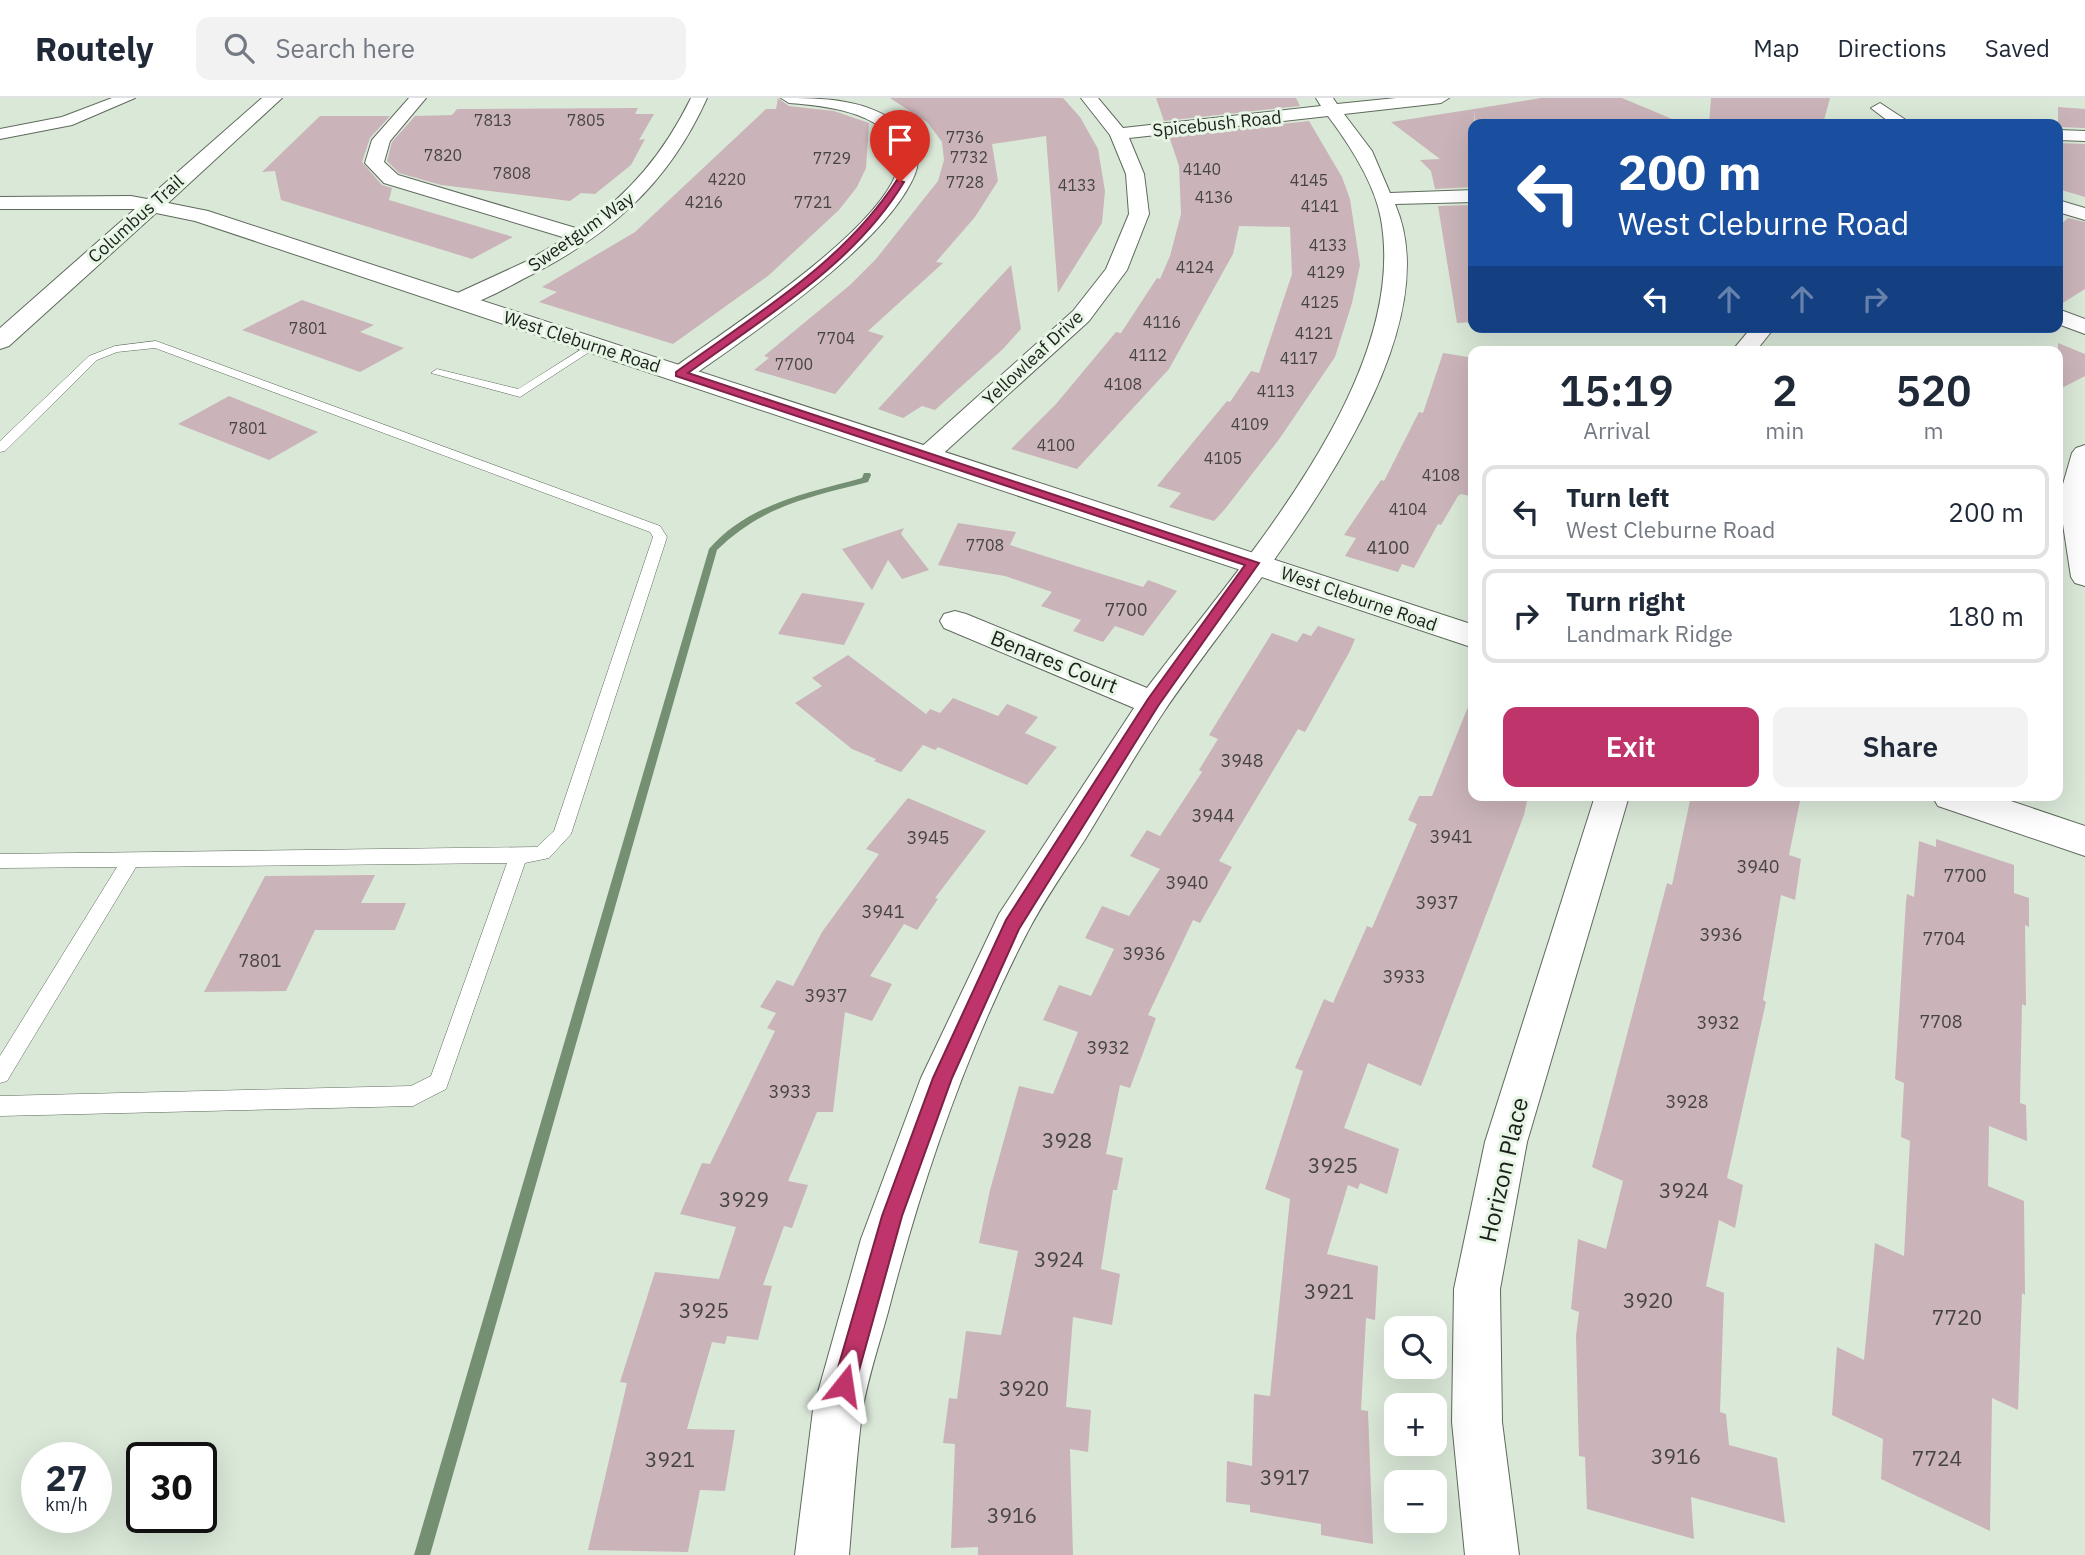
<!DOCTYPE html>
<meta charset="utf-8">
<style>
body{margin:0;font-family:"IBM Plex Sans",sans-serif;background:#f2f2f3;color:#1f2937;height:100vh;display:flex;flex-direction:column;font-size:26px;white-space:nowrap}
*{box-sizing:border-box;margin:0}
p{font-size:23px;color:#747a83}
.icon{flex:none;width:38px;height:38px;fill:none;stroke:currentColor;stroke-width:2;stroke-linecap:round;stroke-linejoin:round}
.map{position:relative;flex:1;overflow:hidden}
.side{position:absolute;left:1468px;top:248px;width:595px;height:455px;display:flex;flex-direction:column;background:#fff;border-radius:14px;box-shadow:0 7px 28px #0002}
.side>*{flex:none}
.hud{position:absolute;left:1468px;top:21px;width:595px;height:214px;border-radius:14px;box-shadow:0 7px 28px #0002;background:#1a4fa0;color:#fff;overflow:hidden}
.controls{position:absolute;left:1384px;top:1218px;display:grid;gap:14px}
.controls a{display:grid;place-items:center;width:63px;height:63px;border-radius:14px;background:#fff;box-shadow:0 7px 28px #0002;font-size:35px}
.speed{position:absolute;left:21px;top:1344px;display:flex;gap:14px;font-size:35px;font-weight:700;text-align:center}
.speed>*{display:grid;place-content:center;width:91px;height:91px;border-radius:50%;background:#fff;box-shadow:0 7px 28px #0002;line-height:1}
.speed small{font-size:18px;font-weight:400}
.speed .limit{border:4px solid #111;border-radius:10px;background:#fff;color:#111}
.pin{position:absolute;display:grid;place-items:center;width:60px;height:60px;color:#fff;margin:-72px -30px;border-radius:50% 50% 50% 0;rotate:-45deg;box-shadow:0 0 7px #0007}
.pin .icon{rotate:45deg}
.me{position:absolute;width:77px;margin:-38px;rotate:15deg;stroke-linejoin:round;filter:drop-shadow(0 0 5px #0008)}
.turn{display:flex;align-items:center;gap:24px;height:147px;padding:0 35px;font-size:32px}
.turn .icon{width:91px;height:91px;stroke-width:2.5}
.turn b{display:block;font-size:49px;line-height:60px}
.lanes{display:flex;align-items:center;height:66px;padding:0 35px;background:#0003;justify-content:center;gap:35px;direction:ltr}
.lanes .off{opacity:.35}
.eta{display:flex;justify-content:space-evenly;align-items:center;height:119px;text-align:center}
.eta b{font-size:42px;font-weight:600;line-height:49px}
.button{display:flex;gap:14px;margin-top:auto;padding:14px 35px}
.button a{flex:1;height:80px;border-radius:14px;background:#bf346a;color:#fff;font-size:28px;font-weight:600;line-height:80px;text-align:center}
.button a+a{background:#f2f2f3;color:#1f2937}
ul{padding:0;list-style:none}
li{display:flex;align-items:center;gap:21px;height:94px;margin:0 14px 10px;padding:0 21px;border:4px solid #e0e1e3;border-radius:14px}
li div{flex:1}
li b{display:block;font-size:26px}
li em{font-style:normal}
header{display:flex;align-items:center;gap:42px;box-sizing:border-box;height:98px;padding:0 35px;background:#fff;border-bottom:2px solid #e0e1e3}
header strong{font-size:33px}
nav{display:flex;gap:38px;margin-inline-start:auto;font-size:24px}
.search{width:490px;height:63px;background:#f2f2f3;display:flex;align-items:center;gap:18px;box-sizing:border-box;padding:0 24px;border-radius:14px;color:#747a83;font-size:26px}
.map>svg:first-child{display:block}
</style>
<header>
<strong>Routely</strong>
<div class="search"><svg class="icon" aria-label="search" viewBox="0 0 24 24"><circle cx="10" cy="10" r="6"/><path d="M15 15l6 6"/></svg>Search here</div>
<nav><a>Map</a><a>Directions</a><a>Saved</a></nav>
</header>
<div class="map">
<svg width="2085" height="1457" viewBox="0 0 2085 1457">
<rect width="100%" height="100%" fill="#dae8d8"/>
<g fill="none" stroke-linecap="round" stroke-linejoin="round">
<!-- stream -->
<path fill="#748f71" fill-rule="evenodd" d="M864,375H870L871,377L868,384C809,399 762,408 717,452L430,1457H414L709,451C748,406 807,395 862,380Z"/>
</g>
<!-- building -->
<g fill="#cab4b9">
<path d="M778,0L789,8L834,13L869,25L866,70L857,89L839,112L768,178L673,246L539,204L557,194L542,189L635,134L766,11H776Z"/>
<path d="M890,0H1063L1080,19L1098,51L1105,93L1102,125L1058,195L1046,38L992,46L998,83L975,119L936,164L943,165L868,233L884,238L835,296L754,272L769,260L764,258L850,187L876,161L938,83L944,62L942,44L928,25Z"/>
<path d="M1156,0H1296L1300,8L1164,23Z"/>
<path d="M1541,0H1622L1684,26H1475L1474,11Z"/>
<path d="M1711,0H1830L1823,26H1709Z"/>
<path d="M2058,9L2085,11V30L2058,29Z"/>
<path d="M638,10L635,16H654L639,42L645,41L631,67L595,96L581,95L570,103L441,87L399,75L387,63L392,44L415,18L452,17L457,11Z"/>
<path d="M1474,11V89L1435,91L1431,73L1420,62L1440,61L1391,24Z"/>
<path d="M320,18H390L370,40L362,64L382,87L392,90L389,102L513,139L472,161L281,102L275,73L262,74Z"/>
<path d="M1309,23L1342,79L1350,101L1360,167L1352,205L1335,259L1280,340L1225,411L1214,423L1169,409L1181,395L1157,388L1227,303L1230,304L1251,273L1259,275L1292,176L1290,129L1239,128L1233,156L1169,271L1077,371L1011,351L1056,306L1116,234L1121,235L1157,180L1160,181L1170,158L1181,116L1179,68L1169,38Z"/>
<path d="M2058,45L2085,46V99L2058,91Z"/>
<path d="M1474,107V224L1457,225L1438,108Z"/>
<path d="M2068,120L2085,124V191L2058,208V129Z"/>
<path d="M1011,167L1021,231L1003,251L935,312L922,308L903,320L878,311Z"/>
<path d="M302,202L374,227L360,234L404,250L360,274L242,232Z"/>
<path d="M2058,245L2085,256V278L2058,292Z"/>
<path d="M1443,255L1474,260V399L1461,396L1458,398L1441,427L1438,426L1414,470L1402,466L1398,474L1345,458L1356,440L1344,437L1381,382L1384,383L1419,314L1423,315Z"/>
<path d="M229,298L318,334L269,362L178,326Z"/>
<path d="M958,425L1016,434L1010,447L1143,489L1148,482L1177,493L1143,538L1115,528L1103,544L1073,533L1081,522L1041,508L1052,494L1005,478L938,467Z"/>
<path d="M904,430L901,436L929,472L902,481L888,462L872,492L842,451Z"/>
<path d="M802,495L865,505L844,547L778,536Z"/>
<path d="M1318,528L1355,541L1350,553L1305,634L1298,631L1219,763L1232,769L1200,825L1193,822L1148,917L1156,920L1130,990L1120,987L1106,1056L1123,1060L1117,1092H1113L1101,1171L1120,1176L1112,1227L1073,1219L1066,1309L1091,1312L1088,1354L1070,1351L1073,1457H978V1449L951,1450L955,1346L943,1345L949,1300L957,1301L966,1233L1001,1237L1018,1153L979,1145L990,1092L1019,988L1053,996L1078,934L1043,922L1059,887L1091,898L1114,851L1085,840L1102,808L1129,818L1160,771L1130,758L1147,732L1160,738L1202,674L1199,672L1218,641L1209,637L1272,535L1297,544L1303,535L1311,538Z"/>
<path d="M848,557L926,616L930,611L940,615L953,600L998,618L1007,606L1038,619L1025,635L1057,649L1027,687L938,649L935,652L923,647L901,674L874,663L876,661L852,651L795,605L822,588L812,580Z"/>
<path d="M1472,599L1474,698H1528L1524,717L1421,988L1368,965L1344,1030L1399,1051L1387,1096L1360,1085L1358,1091L1348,1087L1327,1156L1378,1168L1375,1222L1366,1220L1361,1312L1368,1313L1373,1446L1321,1437V1426L1250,1414V1407L1226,1404L1227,1363L1252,1368L1254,1296L1270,1298L1290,1101L1265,1091L1303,973L1295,970L1324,901L1333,905L1367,828L1372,830L1417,726L1408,722L1419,698H1432Z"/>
<path d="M1691,698H1801L1789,757L1801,761L1795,802L1781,797L1763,902L1766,904L1727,1080L1743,1087L1735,1130L1719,1122L1706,1188L1724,1195L1720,1314L1726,1316L1729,1347L1777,1360L1785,1425L1691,1399L1694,1441L1587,1411L1585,1359L1579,1358L1576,1238L1579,1214L1571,1211L1578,1141L1606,1151L1623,1083L1592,1069L1667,785L1672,787Z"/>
<path d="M908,700L986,733L935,800L938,801L917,832L904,826L870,878L892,886L872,923L845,914L833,1014H817L788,1083L808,1087L792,1130L784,1128L763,1187L772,1188L758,1242L727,1238L725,1246L712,1244L687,1331L735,1332L725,1393L700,1392L688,1454L588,1452L627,1285L620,1284L655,1174L719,1181L736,1129L680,1116L702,1065L710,1066L775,933L767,930L776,915L760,909L777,882L793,888L822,834L879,756L866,751Z"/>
<path d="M1936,741L2014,767V795L2029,800V829L2025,827L2026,908L2022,906L2020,1005L2026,1007L2027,1043L1989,1028L1988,1088L2024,1103L2025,1197L2022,1195L2018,1312L1992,1300L1990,1433L1881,1381L1883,1341L1832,1317L1837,1249L1864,1262L1875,1145L1904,1158L1910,1043L1901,1039L1904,985L1895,981L1906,803L1907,796L1914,799L1919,743L1936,749Z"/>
<path d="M375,777L361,805H406L395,832H315L286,893L204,894L265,778Z"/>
</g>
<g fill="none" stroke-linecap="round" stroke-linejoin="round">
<defs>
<g id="service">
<path d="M156,243L660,428L667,439L571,736L549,760L525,765L446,991L413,1008L0,1018V998L411,988L431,978L507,765L136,769L7,983L0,985V958L117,769L0,770V756L537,749L554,733L653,439L650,434L155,250L117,254L97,262L5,353L0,354V343L89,258L115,248Z"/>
<path d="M593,244L599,247L597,249L520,299L431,275L437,271L518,291Z"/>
</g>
<g id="minor">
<path d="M112,0H135L72,27L0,41V31L62,19Z"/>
<path d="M409,0H426L390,43L384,64L398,77L579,131C629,97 664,55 691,0H707C668,87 608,139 523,181C503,192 481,204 459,210L451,208L448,203L451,198L525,164L566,140L384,85L365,65L372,42Z"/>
<path d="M781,0C822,0 868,0 902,29C915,40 922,59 915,76C886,147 751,236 688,281H672L668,276L672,271C728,231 872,138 896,76C899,68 898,57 899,49C878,13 826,8 789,5Z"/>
<path d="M1081,0H1098L1123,30L1321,8L1316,0H1333L1337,6L1396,0H1449L1441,5L1344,16L1372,53L1390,95L1474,92V104L1395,106C1460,255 1243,496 1165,612C1137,654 1112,697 1086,740C1066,771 1044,802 1027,835C966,953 921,1086 888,1214C879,1247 867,1282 862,1315C856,1362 853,1410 849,1457H795L813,1312L861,1141L921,980L999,816L1134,610L944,530L940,523L944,516L955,513L966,516L1147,590C1238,469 1410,282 1381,121C1375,86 1349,46 1328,18L1129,40L1144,76L1149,116L1127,172L1089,223L936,362H918L914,357L918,352L1073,213L1106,171L1129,116L1126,76L1110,37Z"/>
<path d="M1880,5L1912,26H1892L1871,10Z"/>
<path d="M2058,32L2085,33V43L2058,42Z"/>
<path d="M2058,102L2085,110V122L2058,114Z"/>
<path d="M2058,211L2085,221V236L2058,226Z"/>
<path d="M1752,229H1775L1755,254H1731Z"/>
<path d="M2085,347V488L2075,485L2071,479L2059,400L2072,355L2076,350Z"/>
<path d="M1595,698H1629L1527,1044L1500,1191L1502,1324L1519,1457H1465L1452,1324L1454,1191L1485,1044Z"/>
</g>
<g id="tertiary">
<path d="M262,0H282L168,105L208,113L1474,527V550L195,123L156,115L9,248L0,251V230L135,111H0V99L131,98L147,101Z"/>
<path d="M1932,698H1996L2085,728V758L1938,708Z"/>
</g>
</defs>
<!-- service casing -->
<use href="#service" stroke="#5e6a5c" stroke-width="1"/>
<!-- minor casing -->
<use href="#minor" stroke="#5e6a5c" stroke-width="2"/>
<!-- tertiary casing -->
<use href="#tertiary" stroke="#5e6a5c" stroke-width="2"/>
<!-- service -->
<use href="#service" fill="#fff" fill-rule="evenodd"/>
<!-- minor -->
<use href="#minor" fill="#fff" fill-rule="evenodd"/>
<!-- tertiary -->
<use href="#tertiary" fill="#fff" fill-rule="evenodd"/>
</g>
<!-- route -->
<path fill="#bf346a" stroke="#7c2245" stroke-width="2" d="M897,82L904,84C854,167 765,219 688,275L1259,465L1158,608L1019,831L952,980L902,1118L855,1287L852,1295L844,1299L836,1295L833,1287L882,1118L933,980L1006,822L1148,601L1245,467L676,278V274C755,217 843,165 897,82Z"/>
<g text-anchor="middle" stroke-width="6" stroke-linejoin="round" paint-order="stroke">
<!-- far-number labels -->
<g font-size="16" fill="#474542">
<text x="493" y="28">7813</text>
<text x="586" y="28">7805</text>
<text x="965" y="45">7736</text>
<text x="443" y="63">7820</text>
<text x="969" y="65">7732</text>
<text x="832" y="66">7729</text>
<text x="1202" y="77">4140</text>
<text x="512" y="81">7808</text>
<text x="727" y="87">4220</text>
<text x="1309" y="88">4145</text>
<text x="965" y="90">7728</text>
<text x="1077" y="93">4133</text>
<text x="1214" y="105">4136</text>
<text x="704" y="110">4216</text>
<text x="813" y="110">7721</text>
<text x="1320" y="114">4141</text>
<text x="1328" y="153">4133</text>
<text x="1195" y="175">4124</text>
<text x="1326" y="180">4129</text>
<text x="1320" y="210">4125</text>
<text x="1162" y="230">4116</text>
<text x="308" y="236">7801</text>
<text x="1314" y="241">4121</text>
<text x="836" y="246">7704</text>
<text x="1148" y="263">4112</text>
<text x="1299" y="266">4117</text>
<text x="794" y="272">7700</text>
<text x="1123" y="292">4108</text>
<text x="1276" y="299">4113</text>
<text x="1250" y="332">4109</text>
<text x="248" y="336">7801</text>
<text x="1056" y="353">4100</text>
<text x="1223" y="366">4105</text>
<text x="1441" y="383">4108</text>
<text x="1408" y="417">4104</text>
<text x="985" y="453">7708</text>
</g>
<!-- far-street labels -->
<g font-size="18" fill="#1b201b" stroke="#e7f5e5">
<text transform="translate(1217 26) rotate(-6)" y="6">Spicebush Road</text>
<text transform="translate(136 121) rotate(-42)" y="6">Columbus Trail</text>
<text transform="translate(581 134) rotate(-35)" y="6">Sweetgum Way</text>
<text transform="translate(582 244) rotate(18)" y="6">West Cleburne Road</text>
<text transform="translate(1033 260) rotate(-43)" y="6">Yellowleaf Drive</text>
<text transform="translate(1359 501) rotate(19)" y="6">West Cleburne Road</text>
</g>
<!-- number labels -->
<g font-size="18" fill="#474542">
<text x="1388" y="456">4100</text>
<text x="1126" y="518">7700</text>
<text x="1242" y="669">3948</text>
<text x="1213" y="724">3944</text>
<text x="1451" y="745">3941</text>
<text x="928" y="746">3945</text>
<text x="1758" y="775">3940</text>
<text x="1965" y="784">7700</text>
<text x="1187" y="791">3940</text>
<text x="1437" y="811">3937</text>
<text x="883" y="820">3941</text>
<text x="1721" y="843">3936</text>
<text x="1944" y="847">7704</text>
<text x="1144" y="862">3936</text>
<text x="260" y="869">7801</text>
<text x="1404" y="885">3933</text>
<text x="826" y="904">3937</text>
<text x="1941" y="930">7708</text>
<text x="1718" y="931">3932</text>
<text x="1108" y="956">3932</text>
<text x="790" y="1000">3933</text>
<text x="1687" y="1010">3928</text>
</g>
<!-- street labels -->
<g font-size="21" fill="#1b201b" stroke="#e7f5e5">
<text transform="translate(1054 564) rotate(22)" y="7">Benares Court</text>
</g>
<!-- near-number labels -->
<g font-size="21" fill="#474542">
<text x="1067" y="1050">3928</text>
<text x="1333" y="1075">3925</text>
<text x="1684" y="1100">3924</text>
<text x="744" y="1109">3929</text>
<text x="1059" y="1169">3924</text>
<text x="1329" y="1201">3921</text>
<text x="1648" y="1210">3920</text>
<text x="704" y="1220">3925</text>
<text x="1957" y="1227">7720</text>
<text x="1024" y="1298">3920</text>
<text x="1676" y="1366">3916</text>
<text x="1937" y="1368">7724</text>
<text x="670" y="1369">3921</text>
<text x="1285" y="1387">3917</text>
<text x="1012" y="1425">3916</text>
</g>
<!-- near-street labels -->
<g font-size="24" fill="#1b201b" stroke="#e7f5e5">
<text transform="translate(1504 1072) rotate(-77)" y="8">Horizon Place</text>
</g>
</g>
</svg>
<div class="controls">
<a><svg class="icon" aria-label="search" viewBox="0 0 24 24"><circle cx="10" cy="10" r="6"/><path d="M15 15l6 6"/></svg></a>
<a>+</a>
<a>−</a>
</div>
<div class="speed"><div>27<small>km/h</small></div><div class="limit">30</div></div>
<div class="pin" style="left:900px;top:84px;background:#d93025"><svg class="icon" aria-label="arrive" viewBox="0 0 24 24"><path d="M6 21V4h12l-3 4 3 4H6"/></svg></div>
<svg class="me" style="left:844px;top:1287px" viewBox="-20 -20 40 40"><path d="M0-17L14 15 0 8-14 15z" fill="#bf346a" stroke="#fff" stroke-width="4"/></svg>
<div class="hud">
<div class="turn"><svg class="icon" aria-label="left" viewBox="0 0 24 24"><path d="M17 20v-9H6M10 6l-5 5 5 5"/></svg><div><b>200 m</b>West Cleburne Road</div></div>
<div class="lanes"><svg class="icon" aria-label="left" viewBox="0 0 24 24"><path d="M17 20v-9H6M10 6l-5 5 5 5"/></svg><svg class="icon off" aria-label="ahead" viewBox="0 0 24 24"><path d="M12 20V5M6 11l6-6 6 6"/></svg><svg class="icon off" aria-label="ahead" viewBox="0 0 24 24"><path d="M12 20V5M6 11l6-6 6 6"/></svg><svg class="icon off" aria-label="right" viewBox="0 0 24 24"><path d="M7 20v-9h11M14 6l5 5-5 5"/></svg></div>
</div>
<section class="side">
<div class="eta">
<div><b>15:19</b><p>Arrival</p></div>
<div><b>2</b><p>min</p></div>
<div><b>520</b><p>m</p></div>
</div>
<ul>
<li><svg class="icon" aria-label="left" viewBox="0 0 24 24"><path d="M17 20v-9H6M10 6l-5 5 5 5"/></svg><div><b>Turn left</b><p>West Cleburne Road</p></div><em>200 m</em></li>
<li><svg class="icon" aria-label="right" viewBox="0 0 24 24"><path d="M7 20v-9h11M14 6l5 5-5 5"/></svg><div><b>Turn right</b><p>Landmark Ridge</p></div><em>180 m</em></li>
</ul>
<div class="button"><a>Exit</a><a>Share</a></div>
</section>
</div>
